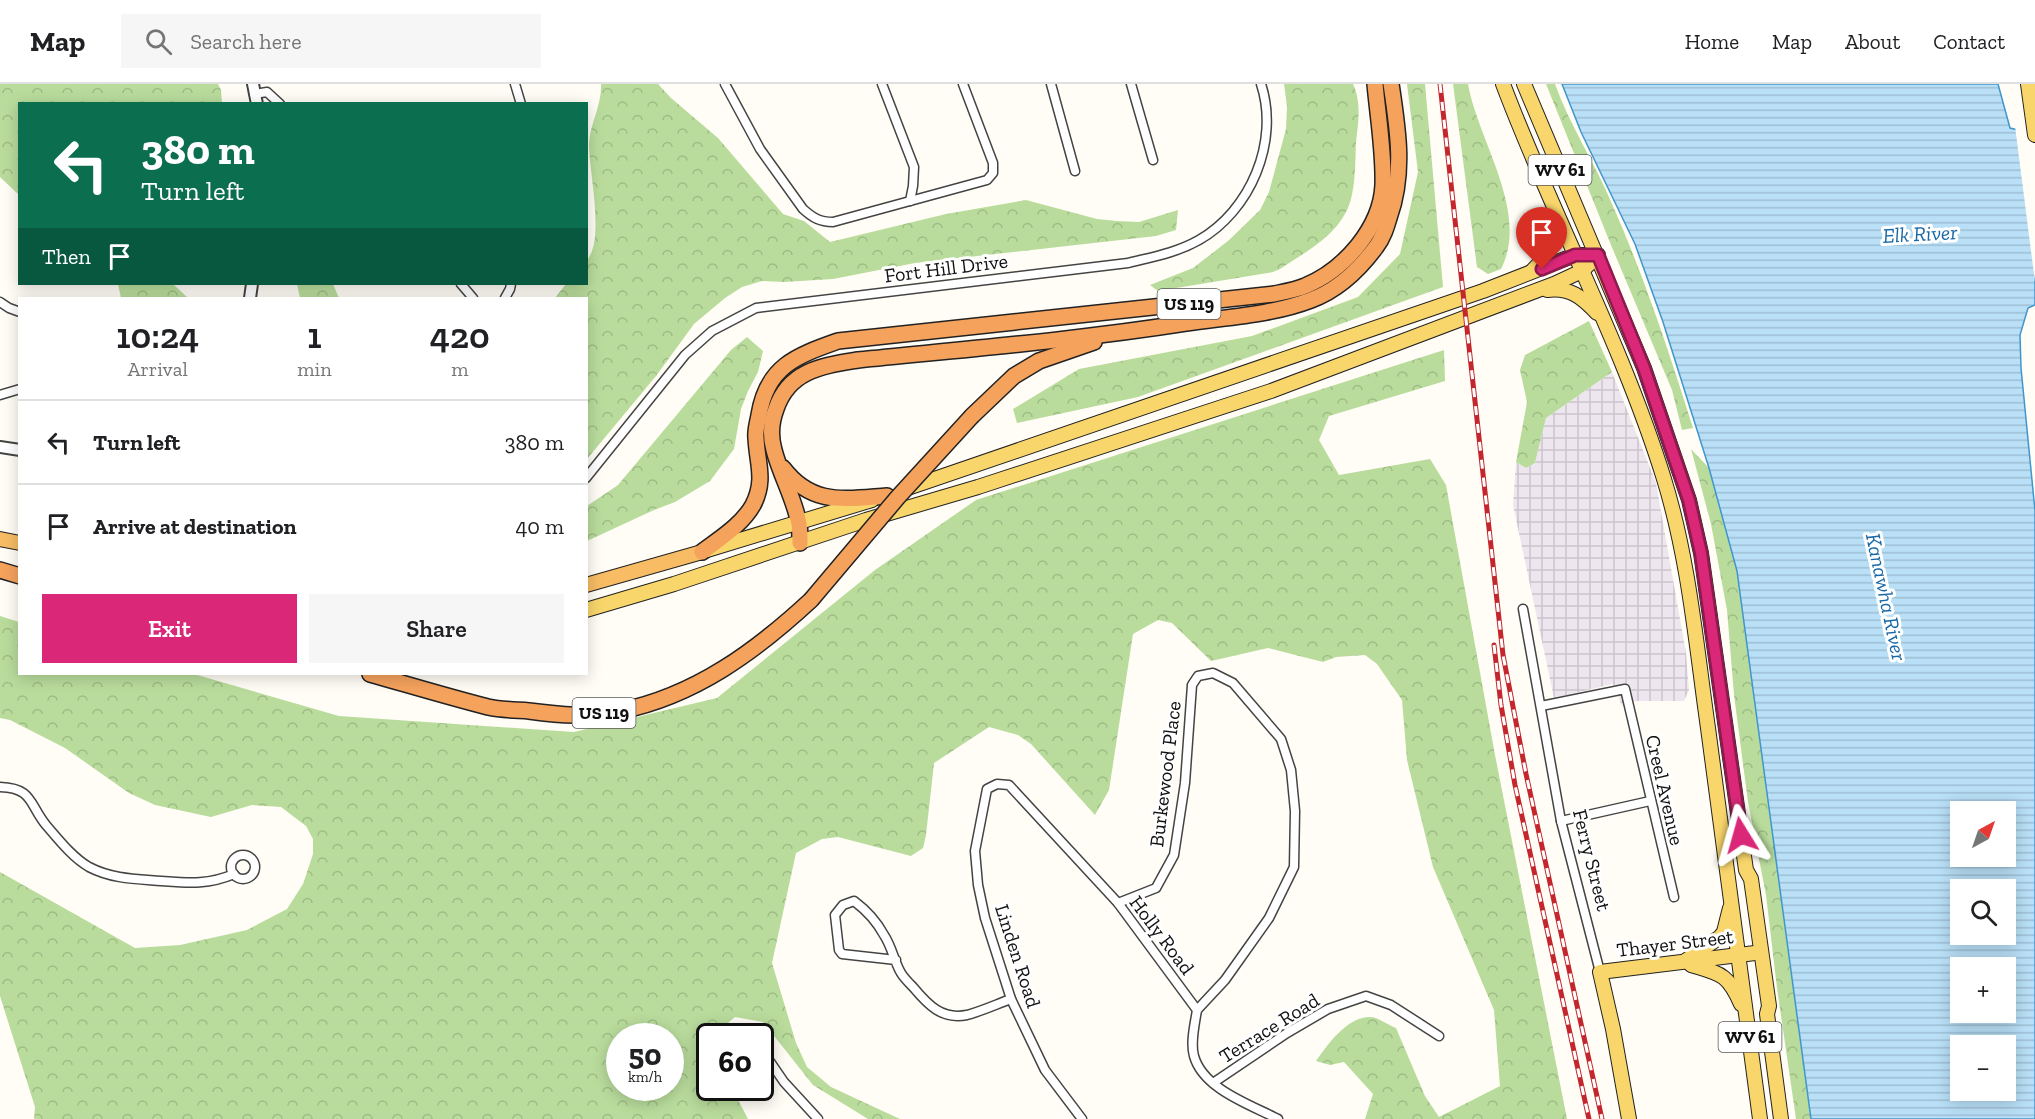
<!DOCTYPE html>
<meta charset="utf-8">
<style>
body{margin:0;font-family:"Zilla Slab",serif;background:#f6f6f6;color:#202124;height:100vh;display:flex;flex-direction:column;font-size:22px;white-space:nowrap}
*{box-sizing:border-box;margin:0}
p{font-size:20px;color:#757577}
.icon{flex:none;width:33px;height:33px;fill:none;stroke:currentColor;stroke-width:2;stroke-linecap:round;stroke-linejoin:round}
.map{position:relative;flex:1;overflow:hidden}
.drawer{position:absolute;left:18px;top:213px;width:570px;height:378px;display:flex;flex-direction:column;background:#fff;border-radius:0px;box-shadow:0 3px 15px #0003}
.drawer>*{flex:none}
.hud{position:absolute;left:18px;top:18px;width:570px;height:183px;border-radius:0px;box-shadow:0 3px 15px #0003;background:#0b6e4f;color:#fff;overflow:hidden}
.needle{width:39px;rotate:40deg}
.fabs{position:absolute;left:1950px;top:717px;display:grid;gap:12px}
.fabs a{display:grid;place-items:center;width:66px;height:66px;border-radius:0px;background:#fff;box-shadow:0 3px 15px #0003;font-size:30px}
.speed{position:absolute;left:606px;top:939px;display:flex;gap:12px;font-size:30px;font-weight:700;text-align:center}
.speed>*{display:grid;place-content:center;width:78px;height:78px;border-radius:50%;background:#fff;box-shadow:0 3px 15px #0003;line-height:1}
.speed small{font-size:15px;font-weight:400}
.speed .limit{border:3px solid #111;border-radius:9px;background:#fff;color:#111}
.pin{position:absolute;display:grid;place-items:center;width:51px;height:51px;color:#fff;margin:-62px -26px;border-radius:50% 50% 50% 0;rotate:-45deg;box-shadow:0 0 6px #0007}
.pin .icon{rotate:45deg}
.me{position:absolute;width:66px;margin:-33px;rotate:352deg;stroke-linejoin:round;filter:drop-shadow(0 0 4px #0008)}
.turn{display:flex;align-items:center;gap:21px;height:126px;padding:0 24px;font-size:27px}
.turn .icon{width:78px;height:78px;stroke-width:2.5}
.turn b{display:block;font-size:42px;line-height:51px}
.then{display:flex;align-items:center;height:57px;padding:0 24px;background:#0003;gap:12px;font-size:22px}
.eta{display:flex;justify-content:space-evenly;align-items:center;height:102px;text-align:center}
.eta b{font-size:36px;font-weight:600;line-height:42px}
.button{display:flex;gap:12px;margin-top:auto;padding:12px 24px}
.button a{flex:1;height:69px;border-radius:0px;background:#db2777;color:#fff;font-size:24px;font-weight:600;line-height:69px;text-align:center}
.button a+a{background:#f6f6f6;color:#202124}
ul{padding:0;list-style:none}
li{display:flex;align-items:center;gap:18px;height:84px;padding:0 24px;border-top:2px solid #e0e0e0}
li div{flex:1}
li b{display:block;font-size:22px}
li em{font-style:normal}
header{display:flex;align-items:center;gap:36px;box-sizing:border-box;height:84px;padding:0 30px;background:#fff;border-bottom:2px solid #e0e0e0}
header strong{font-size:28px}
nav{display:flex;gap:33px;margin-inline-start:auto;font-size:21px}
.search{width:420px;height:54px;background:#f6f6f6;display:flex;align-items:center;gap:15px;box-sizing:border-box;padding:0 21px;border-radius:0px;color:#757577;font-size:22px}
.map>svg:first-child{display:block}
</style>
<header>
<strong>Map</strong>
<div class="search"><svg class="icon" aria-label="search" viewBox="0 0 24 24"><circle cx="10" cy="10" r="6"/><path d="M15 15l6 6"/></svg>Search here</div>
<nav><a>Home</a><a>Map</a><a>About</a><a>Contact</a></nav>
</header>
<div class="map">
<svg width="2035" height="1035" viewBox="0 0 2035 1035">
<defs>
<pattern id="industrial-grid" width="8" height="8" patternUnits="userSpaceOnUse" patternTransform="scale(1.5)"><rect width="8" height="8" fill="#eee6ef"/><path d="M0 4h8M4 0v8" fill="none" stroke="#cbc4cc"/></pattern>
<pattern id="forest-crowns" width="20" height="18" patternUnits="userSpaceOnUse" patternTransform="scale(1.5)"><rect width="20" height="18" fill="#b9dc9c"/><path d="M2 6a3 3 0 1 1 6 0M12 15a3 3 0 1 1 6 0" fill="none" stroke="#9ebc85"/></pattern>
<pattern id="water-rules" width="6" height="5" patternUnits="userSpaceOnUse" patternTransform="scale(1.5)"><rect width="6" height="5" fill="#b9e0f7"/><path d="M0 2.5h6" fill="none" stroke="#9ebfd3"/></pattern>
</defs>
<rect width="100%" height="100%" fill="#fffdf5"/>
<!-- industrial -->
<path fill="url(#industrial-grid)" d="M1612,288L1656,399L1686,569L1689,606L1684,617H1635L1622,622L1613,600L1554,614L1513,421L1516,378L1526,384L1535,379L1546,334Z"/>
<!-- forest -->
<g fill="url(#forest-crowns)" fill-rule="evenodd">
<path d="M0,0H218L221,6L222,19L20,20L19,111L0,93Z"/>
<path d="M601,0H658L671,14L718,54L783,130L804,137L830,158L946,130L1026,116L1097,135L1117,137L1139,138L1178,126L1176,146L1156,152L915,179L833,195L784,198L762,197L742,203L725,214L694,240L656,292L587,375L586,214H555L566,200H586L587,176C605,155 589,88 589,60C590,39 602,21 601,0Z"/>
<path d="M1284,0H1353C1362,20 1358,38 1356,59C1355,79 1356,110 1346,128C1333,154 1304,169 1280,185L1273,188L1158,207L1150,201L1193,184L1228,157L1260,126L1269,108L1286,45L1287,22Z"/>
<path d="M1407,0H1425L1443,203L1138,313L1017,339L1013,325L1079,285L1252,252L1358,213L1400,170L1418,88Z"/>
<path d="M1453,0H1468C1478,57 1530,128 1501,185L1488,190L1477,183Z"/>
<path d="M1546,0H1555C1570,42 1595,79 1612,120C1644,192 1669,268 1693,344L1682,346L1672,306L1611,161Z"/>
<path d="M118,200H173L188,214H121Z"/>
<path d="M297,200H333L339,214H300Z"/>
<path d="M1589,237L1612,288L1546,334L1535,379L1526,384L1516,378L1527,318L1520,286L1525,271Z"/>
<path d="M747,253L763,267L758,288L748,307L741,325L734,365L710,397L675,418L654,426L587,457V422L618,401L731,266Z"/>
<path d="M1444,266L1445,297L1329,332L1319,356L1339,391L1430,375L1446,401L1495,671L1567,1035H1365L1373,1010L1344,978L1330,981L1316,977C1328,960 1347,933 1370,933C1378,933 1388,941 1396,944L1425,1012L1439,1033L1500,1002L1494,926L1433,783L1407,676L1402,616L1377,580L1365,571L1336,573L1323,578L1268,564L1211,577L1172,539L1158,536L1133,550L1109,706L1095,731L1031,660L1018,651L989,643L934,679L926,751L923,764L911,772L838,753L822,755L796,769L772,879L796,959L807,983L831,1003L900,1035H868L813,1001L763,938L735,933L714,951V952H710V1004H732L748,1035H34L35,1023L0,912V788L135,864L180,861L247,846L287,825L303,800L313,770V755L306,742L281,723L252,721L211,733L155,721L129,709L65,664L10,636L0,634V532L19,538L20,590H194L339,632L574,648L717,614L875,486L976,416ZM620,952H670V1004H620Z"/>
<path d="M1691,365L1709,384L1737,487L1811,1035H1796L1777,904L1766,811L1748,718L1734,611L1727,526L1711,440Z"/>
</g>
<!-- water -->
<path fill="url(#water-rules)" stroke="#3f96cf" stroke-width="1.5" fill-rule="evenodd" d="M1562,0H1998L2010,44L2035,50V221L2028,224L2020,251L2021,284L2035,427V1035H1811L1737,487L1709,384L1663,238L1635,160L1581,48ZM1960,728H2006V772H1960ZM1960,806H2006V850H1960ZM1960,884H2006V928H1960ZM1960,962H2006V1006H1960Z"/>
<!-- pier -->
<path fill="#fffdf5" d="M2015,42L2035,47V198Z"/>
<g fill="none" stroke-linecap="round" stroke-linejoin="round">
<defs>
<g id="minor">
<path d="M515,0L521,20"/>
<path d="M725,0L760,65L803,125C813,134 820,138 833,138L987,96L993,89V79L963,0"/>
<path d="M882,0L914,83L913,102L910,117"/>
<path d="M1051,0L1075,87"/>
<path d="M1131,0L1153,76"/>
<path d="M254,10L267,8L280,20"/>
<path d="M461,200L473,214"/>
<path d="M505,214L510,205L511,200"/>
<path d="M0,218L9,224L20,228"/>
<path d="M0,311L20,305"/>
<path d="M586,394L685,271L712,247L756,224L1128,179C1152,173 1176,169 1199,156C1250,127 1280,58 1261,0"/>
<path d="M1523,525L1561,737L1600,888"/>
<path d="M1541,622L1625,605L1674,813"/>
<path d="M0,703C33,704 29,720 46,741C58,755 73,774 89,783C112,795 136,795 161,797C189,799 208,801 234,790"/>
<path d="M1561,737L1650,717"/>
<circle cx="243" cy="783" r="12"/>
<path d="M1118,819L1156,804L1174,771L1185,699L1192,601L1198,592L1213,589L1233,599L1281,655L1291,686L1295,727L1294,783L1269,834L1225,896L1197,926"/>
<path d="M896,876L842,870L839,866L835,831L843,821L854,817C866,826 877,838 884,851C892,863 894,877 901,889C904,894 909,899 913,903C928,921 942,936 967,931C982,927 997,920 1011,915"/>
<path d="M760,963L784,998L818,1035"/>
<path d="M1213,999L1287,949L1328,925L1366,912L1391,921L1439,952"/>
<path d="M1082,1035L1045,986L1011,915L985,834L978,801L975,767L987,705L997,700L1009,701L1118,819L1197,926C1195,939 1190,959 1194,972C1203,1005 1251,1021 1278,1035"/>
</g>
<g id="tertiary">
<path d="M253,0L257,20"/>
<path d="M250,214L252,200"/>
<path d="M0,363L20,366"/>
</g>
<g id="primary">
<path d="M1503,0C1553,133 1622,259 1664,395C1689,476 1696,560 1708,644C1726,775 1743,905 1760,1035"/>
<path d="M1524,0L1644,284L1689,416L1701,469L1746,786L1751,795L1769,922L1767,930L1781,1035"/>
<path d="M2028,0L2035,51"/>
<path d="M1533,186C1550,170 1557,156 1554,132"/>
<path d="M1547,206C1570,203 1582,213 1597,229"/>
<path d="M905,405L1483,207L1575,171H1584"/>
<path d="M707,466L872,416"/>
<path d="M586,526L674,500L866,436L978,403L1271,307L1554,200L1582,187L1598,171"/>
<path d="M1685,877L1720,853L1724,848L1730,824"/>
<path d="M1691,881C1721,890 1728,890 1741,920"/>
<path d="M1629,1035L1613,945L1600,888L1755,869"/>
</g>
<g id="trunk">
<path d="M0,455L20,459"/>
<path d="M586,501L702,468"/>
</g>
<g id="motorway">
<path d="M972,332L1014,292L1039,277L1094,258"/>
<path d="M783,384C812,422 844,415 887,412"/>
<path d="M800,459C800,453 800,446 799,440C795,416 780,390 774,366C770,352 771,338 776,325C789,286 822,282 858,276C967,265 1077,256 1186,239C1227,233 1272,231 1311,216C1338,206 1359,186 1376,163C1383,154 1386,144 1389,134C1405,89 1398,46 1391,0"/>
<path d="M702,468C719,455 742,441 753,421C766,396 757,379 756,354C755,346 758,338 759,331C767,282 796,272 838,257L1274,210C1284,208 1296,206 1305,202C1344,186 1381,144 1383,101C1384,68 1378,33 1375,0"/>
<path d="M0,486L20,492"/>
<path d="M370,590C409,601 449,613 488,623C502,626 516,626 529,627C559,631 591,634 620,627C695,612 756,567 811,516"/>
</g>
</defs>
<!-- minor casing -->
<use href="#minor" stroke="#444" stroke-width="11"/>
<!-- tertiary casing -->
<use href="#tertiary" stroke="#444" stroke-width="14"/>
<!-- primary casing -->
<use href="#primary" stroke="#222" stroke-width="16"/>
<!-- trunk casing -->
<use href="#trunk" stroke="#222" stroke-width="16"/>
<!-- motorway casing -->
<use href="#motorway" stroke="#222" stroke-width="18"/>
<!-- minor -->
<use href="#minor" stroke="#fff" stroke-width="8"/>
<!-- tertiary -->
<use href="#tertiary" stroke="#fff" stroke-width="10"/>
<!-- primary -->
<use href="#primary" stroke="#f9d66b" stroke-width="14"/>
<!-- trunk -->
<use href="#trunk" stroke="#f7bc64" stroke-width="14"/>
<!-- motorway -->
<use href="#motorway" stroke="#f5a25d" stroke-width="15"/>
<defs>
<g id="rail">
<path d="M1440,0L1503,571L1526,690L1602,1035"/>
<path d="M1494,561L1501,621L1515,701L1589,1035"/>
</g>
</defs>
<!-- rail casing -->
<use href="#rail" stroke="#c4262e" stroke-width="5"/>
<!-- rail -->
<use href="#rail" stroke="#fff" stroke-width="3" stroke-dasharray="9" stroke-linecap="butt"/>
<defs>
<path id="motorway-bridge" d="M811,516L898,413L972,332"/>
</defs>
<!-- motorway-bridge casing -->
<use href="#motorway-bridge" stroke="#222" stroke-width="18" stroke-linecap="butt"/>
<!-- motorway-bridge -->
<use href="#motorway-bridge" stroke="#f5a25d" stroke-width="15"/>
</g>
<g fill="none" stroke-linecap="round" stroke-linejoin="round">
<defs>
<path id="route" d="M1542,185L1575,171H1598L1644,284L1689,416L1701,469L1741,751"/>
</defs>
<!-- route casing -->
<use href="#route" stroke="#8e194d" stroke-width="15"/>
<!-- route -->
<use href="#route" stroke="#db2777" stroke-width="10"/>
</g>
<g text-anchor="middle" stroke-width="6" stroke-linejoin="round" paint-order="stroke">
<!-- shield labels -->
<g fill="#fff" stroke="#585858" stroke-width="1.5">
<rect x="1528.5" y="71" width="63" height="30" rx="4.5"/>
<rect x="1157.5" y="205" width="63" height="30" rx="4.5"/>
<rect x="572.5" y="614" width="63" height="30" rx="4.5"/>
<rect x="1718.5" y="938" width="63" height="30" rx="4.5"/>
</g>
<g font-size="18" font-weight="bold" fill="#111">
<text x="1560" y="92">WV 61</text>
<text x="1189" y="226">US 119</text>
<text x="604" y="635">US 119</text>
<text x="1750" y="959">WV 61</text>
</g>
<!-- street labels -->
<g font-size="20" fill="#111" stroke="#fff">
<text transform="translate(946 184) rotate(-7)" y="7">Fort Hill Drive</text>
<text transform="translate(1165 690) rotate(-83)" y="7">Burkewood Place</text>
<text transform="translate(1665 706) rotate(77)" y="7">Creel Avenue</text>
<text transform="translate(1592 776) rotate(76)" y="7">Ferry Street</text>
<text transform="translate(1162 851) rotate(53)" y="7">Holly Road</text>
<text transform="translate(1675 859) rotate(-7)" y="7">Thayer Street</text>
<text transform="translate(1018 872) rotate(72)" y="7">Linden Road</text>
<text transform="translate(1269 944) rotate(-32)" y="7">Terrace Road</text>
</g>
<!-- water labels -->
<g font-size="21" font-style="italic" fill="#1768a6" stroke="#fff">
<text transform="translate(1920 150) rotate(-3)" y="7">Elk River</text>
<text transform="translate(1886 513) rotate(78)" y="7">Kanawha River</text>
</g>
</g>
</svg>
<div class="fabs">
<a><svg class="needle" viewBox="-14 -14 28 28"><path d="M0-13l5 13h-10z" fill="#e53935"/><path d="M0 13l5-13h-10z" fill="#757577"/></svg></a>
<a><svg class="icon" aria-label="search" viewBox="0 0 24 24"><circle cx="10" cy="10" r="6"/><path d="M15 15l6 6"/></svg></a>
<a>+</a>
<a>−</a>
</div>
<div class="speed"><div>50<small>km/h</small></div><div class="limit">60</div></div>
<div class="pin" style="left:1542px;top:185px;background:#d93025"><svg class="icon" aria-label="arrive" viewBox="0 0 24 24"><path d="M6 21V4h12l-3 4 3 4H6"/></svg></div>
<svg class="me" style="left:1741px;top:751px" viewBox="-20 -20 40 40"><path d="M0-17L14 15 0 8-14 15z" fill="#db2777" stroke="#fff" stroke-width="4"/></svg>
<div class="hud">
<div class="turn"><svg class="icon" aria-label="left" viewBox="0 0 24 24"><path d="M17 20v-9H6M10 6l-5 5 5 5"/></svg><div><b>380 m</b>Turn left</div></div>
<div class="then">Then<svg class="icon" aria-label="arrive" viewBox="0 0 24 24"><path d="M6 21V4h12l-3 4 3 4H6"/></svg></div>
</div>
<section class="drawer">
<div class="eta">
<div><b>10:24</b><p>Arrival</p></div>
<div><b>1</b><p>min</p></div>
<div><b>420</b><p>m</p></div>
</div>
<ul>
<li><svg class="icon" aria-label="left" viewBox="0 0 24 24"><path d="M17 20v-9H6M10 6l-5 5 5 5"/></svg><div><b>Turn left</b></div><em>380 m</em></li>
<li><svg class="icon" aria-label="arrive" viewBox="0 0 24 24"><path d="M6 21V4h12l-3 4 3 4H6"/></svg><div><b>Arrive at destination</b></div><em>40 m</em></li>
</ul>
<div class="button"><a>Exit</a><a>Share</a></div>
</section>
</div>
